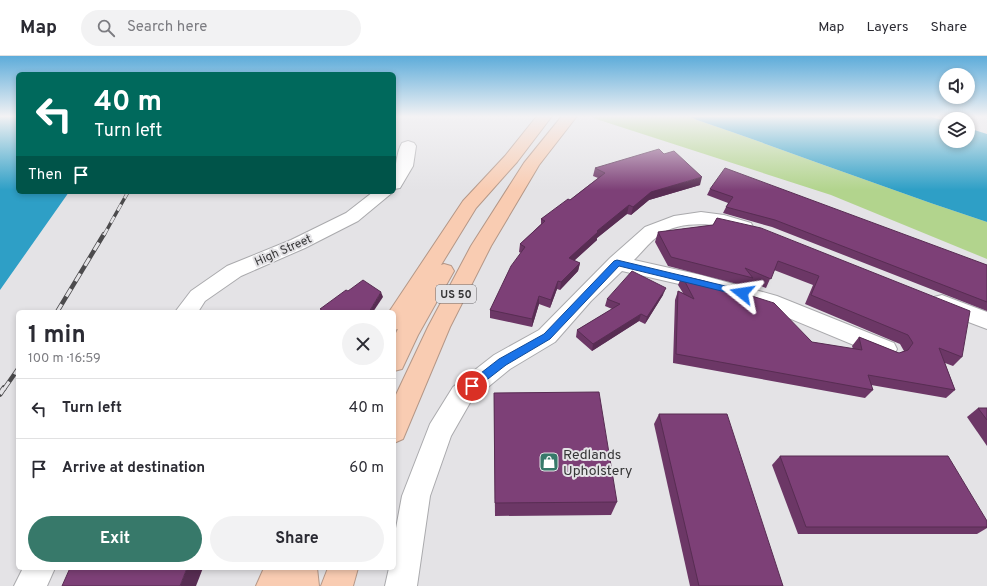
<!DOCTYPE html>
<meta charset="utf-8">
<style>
body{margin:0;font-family:Overpass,sans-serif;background:#f2f2f3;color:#2b2b33;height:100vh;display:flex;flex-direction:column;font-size:15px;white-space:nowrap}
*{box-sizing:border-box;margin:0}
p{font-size:13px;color:#7c7c81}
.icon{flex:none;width:22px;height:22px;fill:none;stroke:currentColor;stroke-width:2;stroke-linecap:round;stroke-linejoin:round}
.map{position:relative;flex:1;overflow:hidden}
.drawer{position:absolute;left:16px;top:254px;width:380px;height:260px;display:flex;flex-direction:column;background:#fff;border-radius:6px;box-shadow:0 2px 6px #0003}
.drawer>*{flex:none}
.top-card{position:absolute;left:16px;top:16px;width:380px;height:122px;border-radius:6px;box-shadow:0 2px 6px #0003;background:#00695c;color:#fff;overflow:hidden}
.fabs{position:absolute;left:939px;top:12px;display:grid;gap:8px}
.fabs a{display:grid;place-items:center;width:36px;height:36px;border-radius:50%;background:#fff;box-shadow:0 2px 6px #0003;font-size:20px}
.pin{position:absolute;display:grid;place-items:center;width:34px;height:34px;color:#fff;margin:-17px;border:2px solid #fff;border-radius:50%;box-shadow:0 1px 4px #0007}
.me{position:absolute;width:44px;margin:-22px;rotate:285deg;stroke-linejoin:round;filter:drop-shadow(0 0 3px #0008)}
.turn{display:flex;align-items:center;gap:14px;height:84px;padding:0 12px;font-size:18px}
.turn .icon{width:52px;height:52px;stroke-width:2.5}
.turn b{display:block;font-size:28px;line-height:34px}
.then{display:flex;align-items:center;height:38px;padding:0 12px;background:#0003;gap:8px;font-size:15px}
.round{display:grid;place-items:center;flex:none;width:42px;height:42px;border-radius:21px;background:#f2f2f3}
.headline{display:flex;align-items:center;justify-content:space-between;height:68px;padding:0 12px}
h1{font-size:24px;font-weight:700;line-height:30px}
.action{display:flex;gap:8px;margin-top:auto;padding:8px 12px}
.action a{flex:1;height:46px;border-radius:24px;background:#37796a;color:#fff;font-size:16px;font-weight:700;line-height:46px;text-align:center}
.action a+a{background:#f2f2f3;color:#2b2b33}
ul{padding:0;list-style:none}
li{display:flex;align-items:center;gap:12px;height:60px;padding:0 12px;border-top:1px solid #e1e1e2}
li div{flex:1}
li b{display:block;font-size:15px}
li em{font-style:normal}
header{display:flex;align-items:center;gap:24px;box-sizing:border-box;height:56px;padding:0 20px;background:#fff;border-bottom:1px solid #e1e1e2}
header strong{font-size:19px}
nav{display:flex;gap:22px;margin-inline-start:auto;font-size:14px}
.search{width:280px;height:36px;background:#f2f2f3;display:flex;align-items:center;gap:10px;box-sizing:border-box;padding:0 14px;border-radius:22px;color:#7c7c81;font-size:15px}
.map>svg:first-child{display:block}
</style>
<header>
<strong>Map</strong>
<div class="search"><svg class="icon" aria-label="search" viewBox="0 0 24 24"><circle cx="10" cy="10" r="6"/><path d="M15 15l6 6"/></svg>Search here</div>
<nav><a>Map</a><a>Layers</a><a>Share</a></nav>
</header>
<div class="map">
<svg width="987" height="530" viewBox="0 0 987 530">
<rect width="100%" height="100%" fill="#e4e3e6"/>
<!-- green -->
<path fill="#b2d48d" d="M595,60H689L697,64C794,97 890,134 987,166V203L831,139L593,62Z"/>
<!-- water -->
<g fill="#2e9fc6">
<path d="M0,60H18V136H69L0,234Z"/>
<path d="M689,60H928L946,65V85H968V72L987,78V166C890,134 794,97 697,64Z"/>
</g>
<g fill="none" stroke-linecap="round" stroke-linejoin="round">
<defs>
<g id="minor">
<path d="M408,85L414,87L416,90L413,110L400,132L394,133C394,122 396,96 402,87Z"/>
<path d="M373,136H393L358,165L305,192L241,220L205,245L198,256H175L191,235L227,210L291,184L346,157Z"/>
<path d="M701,156L724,159L751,167L753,171L751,175C740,178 731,172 721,170C701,167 675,167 658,180C649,187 642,196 634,204L701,219L777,240L894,287L897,293L894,299L886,302L878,299L762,251L701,233L622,215L591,245L555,286L510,313L471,345L451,380L430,440L417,530H385L389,512H394V483L402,440L430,368L453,331L494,299L539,274L610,202L645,171L674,160Z"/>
<path d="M942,239L987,256V273L934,253L931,247L934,241Z"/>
<path d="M23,512H55L47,530H14Z"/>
</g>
<g id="highway">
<path d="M537,60H552L517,106L476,152L441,209L444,208L451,210L454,215L418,279L402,313L394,315V281L398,273L394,274V256H389L463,145L505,100Z"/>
<path d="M562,60H577L539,109L491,190L450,271L403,383L394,387V343L428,271L471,190L524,107Z"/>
<path d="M264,512H317L319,530H256Z"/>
<path d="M328,512H358L353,530H321Z"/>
</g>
</defs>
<!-- minor casing -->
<use href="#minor" stroke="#aaaaad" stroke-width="2"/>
<!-- highway casing -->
<use href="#highway" stroke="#b49787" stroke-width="2"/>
<!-- minor -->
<use href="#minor" fill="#fff" fill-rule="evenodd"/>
<!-- highway -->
<use href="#highway" fill="#f9ccb2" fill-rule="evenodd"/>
<defs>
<path id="rail-far2" d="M104,179L128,136"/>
<g id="rail-far1">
<path d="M57,256L104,178"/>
<path d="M4,333L18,313"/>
</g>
<path id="rail" d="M0,338L4,332"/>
</defs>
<!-- rail-far2 casing -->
<use href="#rail-far2" stroke="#4c4b4d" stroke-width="3.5"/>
<!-- rail-far1 casing -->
<use href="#rail-far1" stroke="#4c4b4d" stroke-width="4.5"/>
<!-- rail casing -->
<use href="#rail" stroke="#4c4b4d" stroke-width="5.5"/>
<!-- rail-far2 -->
<use href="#rail-far2" stroke="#e4e3e6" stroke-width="2.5" stroke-dasharray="7" stroke-linecap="butt"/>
<!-- rail-far1 -->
<use href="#rail-far1" stroke="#e4e3e6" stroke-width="3" stroke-dasharray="9" stroke-linecap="butt"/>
<!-- rail -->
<use href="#rail" stroke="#e4e3e6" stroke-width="4" stroke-dasharray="12" stroke-linecap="butt"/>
</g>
<!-- wall -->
<g fill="#6c3766">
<path d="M595,112L700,129L649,144L631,159L627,158L597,182V184L574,205L580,207L578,215L560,234L557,233L550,252L539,248L532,271L490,262V254L521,197L519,196L520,188L541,168V163L570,144L598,122L593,120Z"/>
<path d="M710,133L987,209V255L772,171L723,157L728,147L707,139Z"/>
<path d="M717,162L962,301L953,310L945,307L955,334L946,342L871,329L873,334L865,342L673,307L675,244L678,235L683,237L678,229L682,220L812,286L853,293L852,290L859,281L899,297L904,295L900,288L805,248L813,229L774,214L766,232L751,226L749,231L668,210L655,186L658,176L713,169Z"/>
<path d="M663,239L645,268L639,265L592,295L576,281L577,274L612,253L605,250L607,243Z"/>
<path d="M494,337L617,446L611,459L495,460Z"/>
<path d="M978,352H987V390L967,361Z"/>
<path d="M659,358L783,530H690L654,368Z"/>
<path d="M780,400L987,465V472L977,478H798L772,409Z"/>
</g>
<!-- shaded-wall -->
<g fill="#582d53">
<path d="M702,121L700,129L649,144L631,159L633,151L651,136Z"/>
<path d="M629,149L627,158L597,182V184L568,210L569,202L597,175Z"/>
<path d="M580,207L578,215L560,234L561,226Z"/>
<path d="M558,225L557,233L550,252L551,244Z"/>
<path d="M666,232L663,239L645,268L647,261Z"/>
<path d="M381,236L383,241L373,256H369Z"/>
<path d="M539,240V248L532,271V263Z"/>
<path d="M641,258L639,265L592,295L593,288Z"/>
<path d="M187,512H203L196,530H180Z"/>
</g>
<!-- building -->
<g fill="#7d4077" stroke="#582d53">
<path d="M659,93L664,98L674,95L702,121L651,136L633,151L629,149L597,175L598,176L569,202L580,207L561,226L558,225L551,244L539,240L532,263L490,254L511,210L525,191L520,188L545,165L541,163L568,143L570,144L605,117L595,112Z"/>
<path d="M725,112L987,209V246L775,164L726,151L733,141L710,133Z"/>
<path d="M717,162L761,172L970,255L962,301L939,292L955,334L868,319L873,334L676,298L678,235L694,243L682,220L704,225L774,247L812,286L862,294L859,281L899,297L908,294L913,287L908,279L811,239L819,220L778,205L771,223L745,212L753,222L671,201L658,176L713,169Z"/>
<path d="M632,215L666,232L647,261L641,258L593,288L577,274L620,248L607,243Z"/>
<path d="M363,224L381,236L369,256H325L320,253L346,234L348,235Z"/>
<path d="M599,336L617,446L495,447L494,337Z"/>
<path d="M978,352H987V364Z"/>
<path d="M659,358H727L783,530H699Z"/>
<path d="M780,400H948L987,465V471H806Z"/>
<path d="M70,512H187L180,530H62Z"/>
</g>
<!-- sky -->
<linearGradient id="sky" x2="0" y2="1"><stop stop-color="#5dacda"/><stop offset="0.45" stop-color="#f3f2f4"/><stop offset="1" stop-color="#f3f2f4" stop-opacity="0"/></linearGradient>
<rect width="987" height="134" fill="url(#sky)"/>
<!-- route -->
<path fill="#1a73e8" stroke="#114b97" d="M617,204L742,234L746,237L742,240L619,210L550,283L506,309L475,333L472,334L468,333L467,330L468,327L499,303L544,278L614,205Z"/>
<!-- icons -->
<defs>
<symbol id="shop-square" viewBox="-11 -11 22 22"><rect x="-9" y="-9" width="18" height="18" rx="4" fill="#37796a" stroke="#e4e3e6"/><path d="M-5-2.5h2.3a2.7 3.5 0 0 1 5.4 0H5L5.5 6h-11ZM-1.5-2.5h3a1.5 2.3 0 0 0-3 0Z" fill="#fff"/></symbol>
</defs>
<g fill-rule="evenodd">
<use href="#shop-square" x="538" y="395" width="22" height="22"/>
</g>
<g text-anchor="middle" stroke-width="4" stroke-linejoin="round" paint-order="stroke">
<!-- shield labels -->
<rect fill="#e4e3e6" stroke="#6a696b" stroke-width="1" x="436" y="229" width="40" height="18" rx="3"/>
<g font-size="11" font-weight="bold" fill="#353536">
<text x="456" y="242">US 50</text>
</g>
<!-- street labels -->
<g font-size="12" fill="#353536" stroke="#e4e3e6">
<text transform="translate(283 194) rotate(-24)" y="4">High Street</text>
</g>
<!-- near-poi labels -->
<g font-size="14" fill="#353536" stroke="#e4e3e6" text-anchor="start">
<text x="563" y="403">Redlands<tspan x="563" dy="16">Upholstery</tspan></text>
</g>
</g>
</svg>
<div class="fabs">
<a><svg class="icon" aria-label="sound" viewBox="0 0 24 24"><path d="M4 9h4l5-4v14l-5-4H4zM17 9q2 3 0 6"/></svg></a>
<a><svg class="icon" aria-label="layers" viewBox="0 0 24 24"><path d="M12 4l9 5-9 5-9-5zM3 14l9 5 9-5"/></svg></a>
</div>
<div class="pin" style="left:472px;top:330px;background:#d93025"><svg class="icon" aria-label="arrive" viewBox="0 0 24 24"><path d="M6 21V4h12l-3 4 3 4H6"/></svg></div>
<svg class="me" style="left:742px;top:237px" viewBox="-20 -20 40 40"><path d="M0-17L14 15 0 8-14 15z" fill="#1a73e8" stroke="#fff" stroke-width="4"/></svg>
<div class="top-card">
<div class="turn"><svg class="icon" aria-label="left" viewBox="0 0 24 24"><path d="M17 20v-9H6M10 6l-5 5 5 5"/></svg><div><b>40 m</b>Turn left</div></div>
<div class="then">Then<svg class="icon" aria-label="arrive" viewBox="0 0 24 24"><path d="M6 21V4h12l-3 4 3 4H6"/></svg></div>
</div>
<section class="drawer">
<div class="headline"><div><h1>1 min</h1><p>100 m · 16:59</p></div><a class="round"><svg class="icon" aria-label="close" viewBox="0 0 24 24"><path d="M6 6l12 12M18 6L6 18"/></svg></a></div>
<ul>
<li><svg class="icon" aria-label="left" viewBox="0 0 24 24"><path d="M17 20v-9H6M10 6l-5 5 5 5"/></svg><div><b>Turn left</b></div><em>40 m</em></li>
<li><svg class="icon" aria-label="arrive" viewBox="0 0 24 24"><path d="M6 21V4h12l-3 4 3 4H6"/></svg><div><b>Arrive at destination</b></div><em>60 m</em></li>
</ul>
<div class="action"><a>Exit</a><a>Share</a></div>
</section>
</div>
